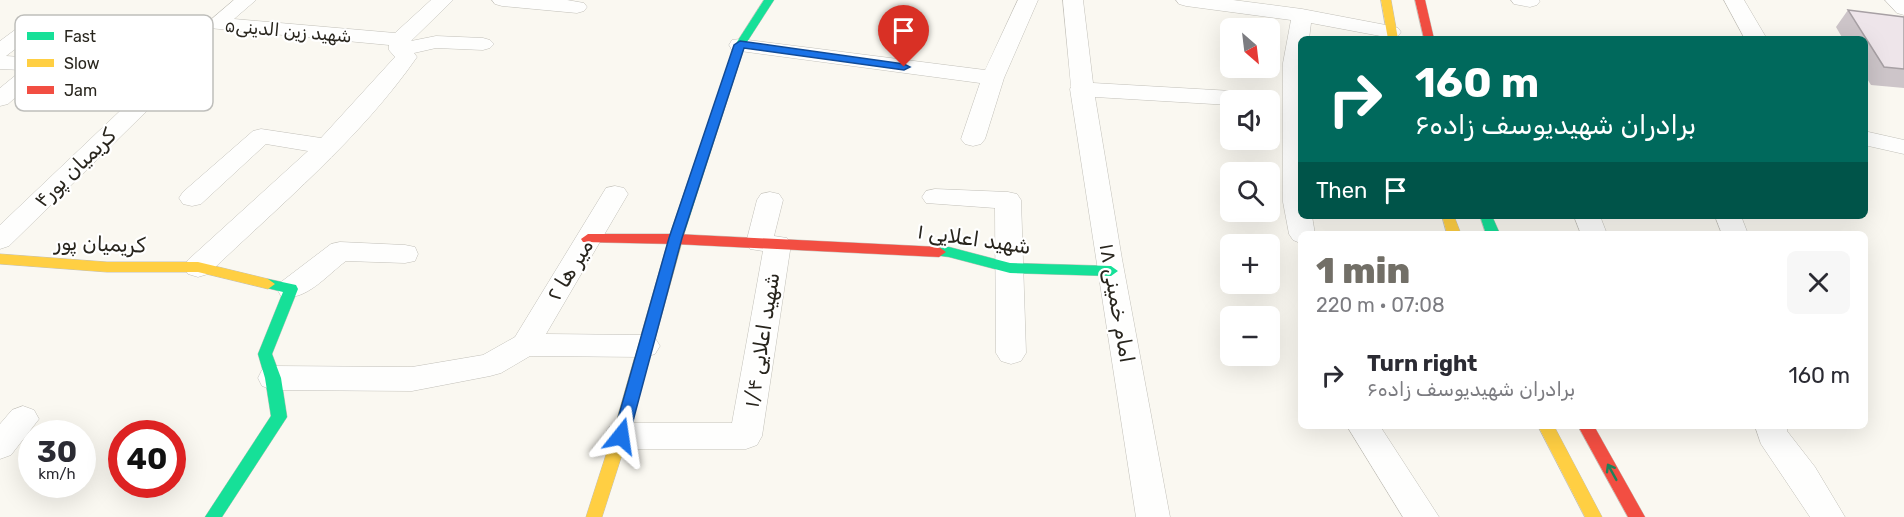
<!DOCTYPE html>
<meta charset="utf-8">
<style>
body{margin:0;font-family:Rubik,Vazirmatn,sans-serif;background:#f7f7f7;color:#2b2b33;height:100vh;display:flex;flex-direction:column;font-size:22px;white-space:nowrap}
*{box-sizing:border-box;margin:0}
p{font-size:20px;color:#7c7c81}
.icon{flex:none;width:33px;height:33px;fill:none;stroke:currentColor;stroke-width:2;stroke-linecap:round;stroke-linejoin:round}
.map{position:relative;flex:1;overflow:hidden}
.side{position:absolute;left:1298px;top:231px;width:570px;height:198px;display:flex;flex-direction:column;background:#fff;border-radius:9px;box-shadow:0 6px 24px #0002}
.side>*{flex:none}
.guide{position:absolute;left:1298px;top:36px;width:570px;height:183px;border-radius:9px;box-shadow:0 6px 24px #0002;background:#00695c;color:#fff;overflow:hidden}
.needle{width:39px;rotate:152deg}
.tools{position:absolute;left:1220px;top:18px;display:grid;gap:12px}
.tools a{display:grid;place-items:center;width:60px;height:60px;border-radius:9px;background:#fff;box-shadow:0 6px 24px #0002;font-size:30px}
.speed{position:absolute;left:18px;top:420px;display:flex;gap:12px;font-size:30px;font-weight:700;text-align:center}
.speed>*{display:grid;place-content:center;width:78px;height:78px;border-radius:50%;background:#fff;box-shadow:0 6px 24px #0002;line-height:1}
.speed small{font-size:15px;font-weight:400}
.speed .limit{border:9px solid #d22;background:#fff;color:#111}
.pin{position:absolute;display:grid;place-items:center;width:51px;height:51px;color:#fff;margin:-62px -26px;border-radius:50% 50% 50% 0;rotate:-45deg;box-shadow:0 0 6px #0007}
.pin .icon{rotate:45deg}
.me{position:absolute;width:66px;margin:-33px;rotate:15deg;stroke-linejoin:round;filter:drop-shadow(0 0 4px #0008)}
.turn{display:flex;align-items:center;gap:21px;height:126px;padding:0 18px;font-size:27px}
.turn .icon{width:78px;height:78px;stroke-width:2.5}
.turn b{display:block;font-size:42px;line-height:51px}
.then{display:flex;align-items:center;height:57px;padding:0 18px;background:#0003;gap:12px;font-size:22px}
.round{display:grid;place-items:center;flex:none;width:63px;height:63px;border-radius:9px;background:#f7f7f7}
.head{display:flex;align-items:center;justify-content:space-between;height:102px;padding:0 18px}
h1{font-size:36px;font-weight:800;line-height:45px;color:#726f67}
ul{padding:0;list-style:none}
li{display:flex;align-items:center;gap:18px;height:84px;padding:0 18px}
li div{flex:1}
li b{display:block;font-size:22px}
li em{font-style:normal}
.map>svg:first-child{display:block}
</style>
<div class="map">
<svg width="1904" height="517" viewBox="0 0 1904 517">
<rect width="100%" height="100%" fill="#faf8f1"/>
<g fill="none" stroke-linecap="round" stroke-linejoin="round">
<defs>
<g id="street">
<path d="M234,0H256L234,19L395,33L431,0H453L411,41L436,36L483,38L490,40L494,44L490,48L483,50L436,48L414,53L417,57C360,139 280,205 208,274L198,277L188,274L184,267L188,260L308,151L266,144L201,204L192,206L183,204L179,198L183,192L253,131L261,129L321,138L395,57L389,50V45L209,28L206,24Z"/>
<path d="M492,0H567L584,3L587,7L584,11L577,13L502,6L495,4Z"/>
<path d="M1018,0H1038L1004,78L985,139L981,144L973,146L965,144L961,139L980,83L740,51L732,50L729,45L732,40L740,39L985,70Z"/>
<path d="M1063,0H1083L1093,83L1267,93L1275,95L1278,100L1275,105L1269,106V100H1230V105L1095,97L1122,259L1170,517H1136L1070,89L1071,87Z"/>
<path d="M1176,0H1233L1302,9L1391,26L1398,28L1401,32L1398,36L1391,38L1311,23L1309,39H1300V216H1312L1315,234H1300V243L1293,240L1289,234L1283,202V63L1291,20L1186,6L1179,4Z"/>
<path d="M1511,0H1539L1540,1L1537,5L1530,7L1514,4Z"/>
<path d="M1724,0H1744L1767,39H1745Z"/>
<path d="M1885,0H1904V15L1897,13Z"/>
<path d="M38,16L67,19L70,23L67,27L43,28L6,56L50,59L53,64L8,104L0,106V88L22,70L0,69V41L31,18Z"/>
<path d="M150,88L158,90L161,95L158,100L9,246L0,249V225L142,90Z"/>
<path d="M1864,131L1904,140V154L1864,145Z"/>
<path d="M615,186L624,188L628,194L546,334L645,335L655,338L660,346L655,354L645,357L530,356L501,373L490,376L412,391L273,390L262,386L258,378L262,370L273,366L412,367L483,355L515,337L606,188Z"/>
<path d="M935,189L1008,192L1017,194L1021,200L1026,353L1021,361L1011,364L1001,361L996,353L995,208L926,203L922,197L926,191Z"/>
<path d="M770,192L779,194L783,200L774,236L787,238L791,244L762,436L757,445L746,449H620L609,445L604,436L609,427L620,423H732L763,251L750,249L746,243L757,200L761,194Z"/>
<path d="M1574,216H1600L1607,234H1581Z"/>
<path d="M1715,216H1741L1748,234H1722Z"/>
<path d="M340,242L405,245L415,247L418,254L415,261L405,263L346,261C328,274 305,303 281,296L277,289L281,282L331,244Z"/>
<path d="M23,406L34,410L39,419L11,455L0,459V424L12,410Z"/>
<path d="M1347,426H1380L1439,517H1403Z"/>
<path d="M1755,426H1787V431L1815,467L1845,517H1810L1761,444Z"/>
</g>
<g id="fast">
<path d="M764,0H774L745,45L685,231L678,235L673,234L671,231L735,45Z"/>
<path d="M1480,216H1492L1500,234H1486Z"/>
<path d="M939,247H949L1010,263L1111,266L1118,271L1111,276L1010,273L949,257L934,255L932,252L934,249Z"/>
<path d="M268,279L296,285L298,289L272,354L281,378L287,417L222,517H205L271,416L265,378L258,354L283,292L263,287L261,284Z"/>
</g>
<g id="slow">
<path d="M1381,0H1391L1398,39H1388Z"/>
<path d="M1442,216H1454L1461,234H1447Z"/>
<path d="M678,227L685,231L628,436L602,517H586L612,436L671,231Z"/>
<path d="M0,254L107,262H198L268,279L275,284L268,289L198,272H107L0,264Z"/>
<path d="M1538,426H1554L1602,517H1585Z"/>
</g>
<g id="jam">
<path d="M1415,0H1425L1434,39H1424Z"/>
<path d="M588,234H675L939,247L946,252L939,257L675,244L583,242L581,239Z"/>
<path d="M1578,426H1594L1645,517H1628Z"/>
</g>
</defs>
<!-- street casing -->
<use href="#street" stroke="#c2c0b9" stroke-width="1"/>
<!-- fast casing -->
<use href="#fast" stroke="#c2c0b9" stroke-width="1"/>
<!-- slow casing -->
<use href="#slow" stroke="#c2c0b9" stroke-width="1"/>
<!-- jam casing -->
<use href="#jam" stroke="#c2c0b9" stroke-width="1"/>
<!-- street -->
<use href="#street" fill="#fefefd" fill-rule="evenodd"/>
<!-- fast -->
<use href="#fast" fill="#16e098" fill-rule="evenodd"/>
<!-- slow -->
<use href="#slow" fill="#ffcf43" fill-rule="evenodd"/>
<!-- jam -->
<use href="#jam" fill="#f24e42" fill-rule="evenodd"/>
</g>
<!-- wall -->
<path fill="#cdc5c9" d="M1848,10L1904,17V88L1871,85L1864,74V39H1843L1836,27Z"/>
<!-- building -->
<path fill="#eee5ea" stroke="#a7a0a4" stroke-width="1.5" d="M1848,10L1904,17V69L1884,67Z"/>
<!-- one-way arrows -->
<defs><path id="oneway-shaft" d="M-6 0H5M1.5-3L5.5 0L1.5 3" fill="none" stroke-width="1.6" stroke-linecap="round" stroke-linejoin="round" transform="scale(1.5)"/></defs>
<use stroke="#1f825a" href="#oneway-shaft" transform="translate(1612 472) rotate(-119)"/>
<!-- route -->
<path fill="#1a73e8" stroke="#114b97" stroke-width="1.5" d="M740,41L904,64L910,67L904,70L744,48L682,238L629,436L626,441L621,443L615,441L613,436L669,238L734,45Z"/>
<g text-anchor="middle" stroke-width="4.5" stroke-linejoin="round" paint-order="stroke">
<!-- far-street labels -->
<g font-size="18" fill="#28251d" stroke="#fff">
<text transform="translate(288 31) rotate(5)" y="6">شهید زین الدینی۵</text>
</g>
<!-- street labels -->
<g font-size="21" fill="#28251d" stroke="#fff">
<text transform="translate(75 168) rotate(-44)" y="7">کریمیان پور۴</text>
<text transform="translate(974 239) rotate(8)" y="7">شهید اعلایی ۱</text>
<text transform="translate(100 244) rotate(2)" y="7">کریمیان پور</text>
<text transform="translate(570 270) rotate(-58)" y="7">میر ها ۲</text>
<text transform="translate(1117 303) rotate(80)" y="7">امام خمینی ۱۸</text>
<text transform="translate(762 340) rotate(-81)" y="7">شهید اعلایی ۱/۴</text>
</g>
</g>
<!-- legend -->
<rect x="15" y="15" width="198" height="96" rx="9" fill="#fff" stroke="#bebebb" stroke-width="1.5"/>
<rect x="27" y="32" width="27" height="8" fill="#16e098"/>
<rect x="27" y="59" width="27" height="8" fill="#ffcf43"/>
<rect x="27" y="86" width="27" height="8" fill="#f24e42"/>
<g font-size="16" fill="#28251d">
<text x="64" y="42">Fast</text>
<text x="64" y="69">Slow</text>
<text x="64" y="96">Jam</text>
</g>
</svg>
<div class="tools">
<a><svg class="needle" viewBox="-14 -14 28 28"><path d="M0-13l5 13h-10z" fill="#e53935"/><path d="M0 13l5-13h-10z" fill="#7c7c81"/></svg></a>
<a><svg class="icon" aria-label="sound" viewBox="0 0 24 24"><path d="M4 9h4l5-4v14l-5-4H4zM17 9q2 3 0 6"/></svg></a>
<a><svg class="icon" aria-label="search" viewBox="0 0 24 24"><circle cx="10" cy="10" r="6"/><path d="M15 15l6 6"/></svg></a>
<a>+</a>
<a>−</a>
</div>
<div class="speed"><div>30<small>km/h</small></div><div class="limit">40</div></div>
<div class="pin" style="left:904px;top:67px;background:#d93025"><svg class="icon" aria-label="arrive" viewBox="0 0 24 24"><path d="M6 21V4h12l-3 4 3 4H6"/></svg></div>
<svg class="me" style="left:621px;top:436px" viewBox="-20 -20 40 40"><path d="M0-17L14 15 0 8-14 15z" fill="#1a73e8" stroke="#fff" stroke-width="4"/></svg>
<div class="guide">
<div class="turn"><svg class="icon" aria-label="right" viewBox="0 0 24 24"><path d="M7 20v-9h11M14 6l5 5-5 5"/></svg><div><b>160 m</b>برادران شهیدیوسف زاده۶</div></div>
<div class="then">Then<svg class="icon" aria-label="arrive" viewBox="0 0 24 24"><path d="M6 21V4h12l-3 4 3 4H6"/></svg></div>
</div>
<section class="side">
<div class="head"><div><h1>1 min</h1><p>220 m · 07:08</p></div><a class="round"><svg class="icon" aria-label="close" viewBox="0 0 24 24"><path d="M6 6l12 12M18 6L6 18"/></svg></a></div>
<ul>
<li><svg class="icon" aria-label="right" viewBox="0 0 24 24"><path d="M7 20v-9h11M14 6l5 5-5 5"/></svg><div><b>Turn right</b><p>برادران شهیدیوسف زاده۶</p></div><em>160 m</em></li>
</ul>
</section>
</div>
